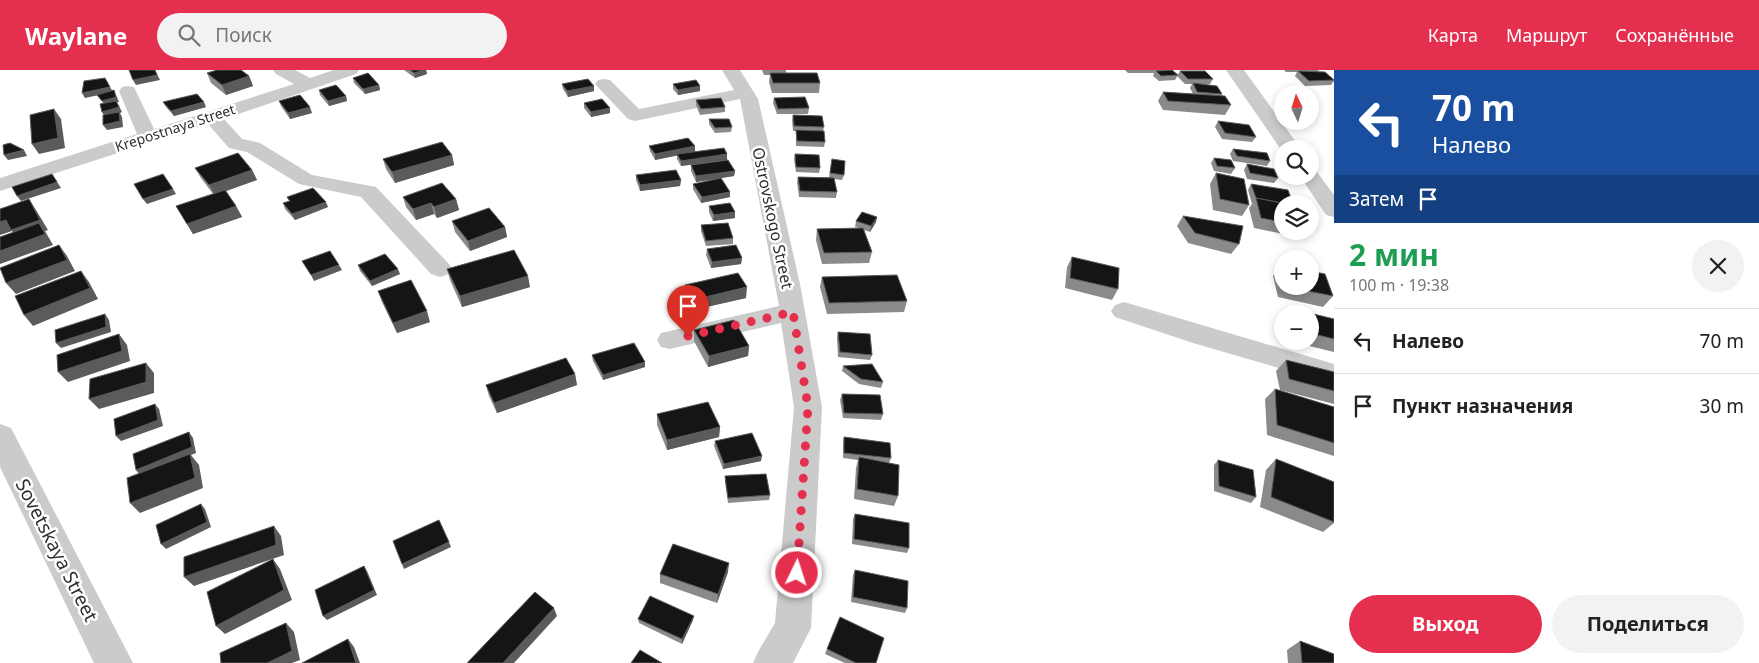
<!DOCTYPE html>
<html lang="ru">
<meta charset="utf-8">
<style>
body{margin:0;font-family:"Noto Sans",sans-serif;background:#f2f2f2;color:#222;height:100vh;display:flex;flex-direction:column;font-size:19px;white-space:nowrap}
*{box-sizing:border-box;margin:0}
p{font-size:16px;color:#767676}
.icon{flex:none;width:28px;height:28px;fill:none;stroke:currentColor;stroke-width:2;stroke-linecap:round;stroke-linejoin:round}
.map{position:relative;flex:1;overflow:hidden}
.panel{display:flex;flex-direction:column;background:#fff;width:425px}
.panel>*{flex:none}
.guide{background:#1a4fa0;color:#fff;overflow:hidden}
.needle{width:32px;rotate:356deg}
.tools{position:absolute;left:1274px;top:15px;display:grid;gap:10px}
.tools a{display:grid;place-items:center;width:45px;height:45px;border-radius:50%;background:#fff;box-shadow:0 2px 8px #0003;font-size:25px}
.pin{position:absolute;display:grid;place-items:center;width:42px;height:42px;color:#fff;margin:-51px -21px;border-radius:50% 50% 50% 0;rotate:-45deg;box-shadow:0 0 5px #0007}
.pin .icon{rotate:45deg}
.me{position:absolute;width:55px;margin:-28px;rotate:4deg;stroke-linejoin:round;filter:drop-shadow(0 0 4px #0008)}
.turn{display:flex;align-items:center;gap:18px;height:105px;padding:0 15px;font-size:22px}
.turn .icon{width:65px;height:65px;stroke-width:2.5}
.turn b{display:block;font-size:35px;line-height:42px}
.then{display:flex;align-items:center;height:48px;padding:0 15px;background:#0003;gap:10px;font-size:19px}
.round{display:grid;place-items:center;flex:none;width:52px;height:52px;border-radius:26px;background:#f2f2f2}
.headline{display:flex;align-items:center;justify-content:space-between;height:85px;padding:0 15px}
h1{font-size:30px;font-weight:700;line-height:38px;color:#1e9e55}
.action{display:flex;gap:10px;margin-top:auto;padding:10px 15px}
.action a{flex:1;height:58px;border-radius:30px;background:#e52f4e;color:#fff;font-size:20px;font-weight:700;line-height:58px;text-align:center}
.action a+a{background:#f2f2f2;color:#222}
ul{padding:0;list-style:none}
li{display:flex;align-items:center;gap:15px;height:65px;padding:0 15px;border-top:1px solid #e0e0e0}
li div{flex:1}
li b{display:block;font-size:19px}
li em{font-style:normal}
header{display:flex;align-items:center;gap:30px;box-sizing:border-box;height:70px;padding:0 25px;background:#e52f4e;color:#fff}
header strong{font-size:24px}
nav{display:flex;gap:28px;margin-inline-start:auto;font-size:18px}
.search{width:350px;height:45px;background:#f2f2f2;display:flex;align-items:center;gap:12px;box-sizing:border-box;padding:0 18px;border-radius:28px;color:#767676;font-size:19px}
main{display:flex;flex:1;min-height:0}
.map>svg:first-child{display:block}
</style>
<header>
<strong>Waylane</strong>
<div class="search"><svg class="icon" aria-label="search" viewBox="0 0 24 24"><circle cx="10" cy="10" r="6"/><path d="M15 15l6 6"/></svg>Поиск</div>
<nav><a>Карта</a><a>Маршрут</a><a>Сохранённые</a></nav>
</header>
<main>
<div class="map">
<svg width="1334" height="593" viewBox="0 0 1334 593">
<rect width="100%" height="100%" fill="#fff"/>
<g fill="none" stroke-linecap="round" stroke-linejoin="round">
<!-- minor -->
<g fill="#cbcbcb" fill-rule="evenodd">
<path d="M273,0H295L310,8L334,0H359L356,4L224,49L242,69L260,73L312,105L376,117L449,194L452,199L449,204L440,207L431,204L361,127L299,114L247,82L229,78L208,54L0,121V108L137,64L119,21L122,17L128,16L134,17L154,59L294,14L276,4Z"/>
<path d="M722,0H740L758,29L800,214L822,337L811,558L793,593H753L759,580L775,553L794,337L781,253L670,279L661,277L657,270L661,263L670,261L779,236L740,29L635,51L628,49L595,14L598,10L604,9L610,10L639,39L734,20Z"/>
<path d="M1226,0H1244L1301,79H1282V81Z"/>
<path d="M1310,100L1317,102L1334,125V147L1326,145L1300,106H1310Z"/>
<path d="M1124,232L1334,294V314L1193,273L1115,247L1111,241L1115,235Z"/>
<path d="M0,354L11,358L133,593H94L0,397Z"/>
</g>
</g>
<!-- wall -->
<g fill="#8a8a8a">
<path d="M404,0H426L427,4L415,8Z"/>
<path d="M762,0H786V3L820,13L819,23H772L769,12L770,5H764Z"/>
<path d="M1125,0H1162L1161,1L1178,5L1175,10L1159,11L1153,6L1154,3H1128Z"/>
<path d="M1284,0H1319L1317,2L1334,10V11L1331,15L1305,16L1295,6L1297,2H1286Z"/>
<path d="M1180,1L1213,9L1210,14H1197L1222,24L1221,26L1231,35L1225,45L1163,40L1158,31L1163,22L1193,24L1190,18L1192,14H1185L1177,6Z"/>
<path d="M207,3L249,6L253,16L226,25L211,13Z"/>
<path d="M353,8L379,15L380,20L365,24L354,13Z"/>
<path d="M562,14L594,16V21L568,27L563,19Z"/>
<path d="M673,14L700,16V21L678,25L673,19Z"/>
<path d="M319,20L346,26L347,31L329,36L320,25Z"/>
<path d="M774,28L809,38L808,44H777L773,33Z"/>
<path d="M696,30L725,37V42L700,45L696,35Z"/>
<path d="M279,31L312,43L290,49L281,36Z"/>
<path d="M163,32L206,37L174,46L166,37Z"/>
<path d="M584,33L610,43L591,47L584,38Z"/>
<path d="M793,45L824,57L823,61L825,72L824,77L796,76V61H793L792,50Z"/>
<path d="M709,49L732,57L731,62L715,63L709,54Z"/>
<path d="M1218,51L1256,67L1252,72L1222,69L1215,57Z"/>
<path d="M649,76H695V82L727,84V90L681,96L677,89V85L655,90L650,81Z"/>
<path d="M1233,79L1270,91L1267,96L1233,91L1230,84Z"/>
<path d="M795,84L820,98L819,103L796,102L794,89Z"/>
<path d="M452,85L454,95L395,113L386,99L383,89Z"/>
<path d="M1214,88L1235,98L1231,104L1214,101L1211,93Z"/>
<path d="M832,89L844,105L842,110L834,109L837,122L836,128L799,127L797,112L798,107H829Z"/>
<path d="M1247,94L1278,108L1274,113L1247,109L1244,100Z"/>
<path d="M691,95L735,101L734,106L696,112L691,101Z"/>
<path d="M195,98L252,100L257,110L226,121L236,136L242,147L193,164L176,136L213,124L201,108Z"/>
<path d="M1216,103L1249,135L1242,146L1213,140L1210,114Z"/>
<path d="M636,105L681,110L680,116L640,121L636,110Z"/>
<path d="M693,114L730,127L701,133L693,119Z"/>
<path d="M1251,114L1282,134V161H1308L1303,168L1254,158L1249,138L1252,134L1248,120Z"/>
<path d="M287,127L328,137L295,150L285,139L283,133L289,131Z"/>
<path d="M403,127L456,129L459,140L437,148L434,144L416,150L406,137Z"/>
<path d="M709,136L735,142V148L713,151L709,142Z"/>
<path d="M1183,146L1239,174L1231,184L1188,173L1177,156Z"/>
<path d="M877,147L876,152L870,162L864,160L872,182L869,193L822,194L816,170L817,159L859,158L855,157L856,151Z"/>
<path d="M452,151L505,157L507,167L470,181L455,162Z"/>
<path d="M701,155L733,168V174L706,176L701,161Z"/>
<path d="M707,179L742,188L741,194L711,198L706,185Z"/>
<path d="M1072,187L1118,219L1112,230L1065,218L1067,197Z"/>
<path d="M358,195L400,204L372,216L360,201Z"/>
<path d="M1281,195H1282V216H1310L1333,226L1323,237L1278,227L1273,206Z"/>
<path d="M447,199L530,217L462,237L450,210Z"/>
<path d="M822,207L907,231L904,242L827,244L820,217Z"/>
<path d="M685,215L746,228L693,240L685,226Z"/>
<path d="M378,221L430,252L397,263L382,232Z"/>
<path d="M1297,240L1334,249V282L1293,272V271H1310V244H1294Z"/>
<path d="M694,260L749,276L748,286L708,297L694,271Z"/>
<path d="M838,262L872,285L870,290L838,287L837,267Z"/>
<path d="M592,285L645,297L603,310L593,291Z"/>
<path d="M1286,290L1334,302V334L1280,320L1276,301Z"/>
<path d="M843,296L883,312L881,318L859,314L842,301Z"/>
<path d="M575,304L577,315L497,343L489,326L486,315Z"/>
<path d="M1275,319L1334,337V386L1267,365L1265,329Z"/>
<path d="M842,324L883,344L881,350L843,348L840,330Z"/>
<path d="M657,344L720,357L719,367L667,380L657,355Z"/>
<path d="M844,367L891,388L889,393L898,426L894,436L854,429L856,398L858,390L843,388V373Z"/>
<path d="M715,371L761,391L723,399L714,376Z"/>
<path d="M1276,389L1334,412V453L1323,462L1260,437L1266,400Z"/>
<path d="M1218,390L1256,427L1251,433L1214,421V395Z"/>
<path d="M725,406L770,425L769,430L728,433L725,412Z"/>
<path d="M855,444L909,478L907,483L852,474L853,449Z"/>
<path d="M855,500L907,538L905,543L851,532L853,505Z"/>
<path d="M728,502L717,533L660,513V504Z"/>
<path d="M840,547L876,593H845L825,584Z"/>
<path d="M638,549L693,550L682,574L639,553Z"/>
<path d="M1300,571L1334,593H1288L1287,580Z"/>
</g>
<!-- shaded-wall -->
<g fill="#5b5b5b">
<path d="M155,0L160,10L136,15L133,10Z"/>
<path d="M424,0H426L427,4L415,8L414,3Z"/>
<path d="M249,6L253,16L226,25L222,15Z"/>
<path d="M379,15L380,20L365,24L363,19Z"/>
<path d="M594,16V21L568,27L567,21Z"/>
<path d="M700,16V21L678,25V20Z"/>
<path d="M110,17L113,22L85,28L82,23Z"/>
<path d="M114,20L119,32H117L122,42L120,43L122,47L123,57L107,60L103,55L105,47L102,42L105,36L102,31Z"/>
<path d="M346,26L347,31L329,36L328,31Z"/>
<path d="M204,32L206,37L174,46L171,41Z"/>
<path d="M310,37L312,43L290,49L288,43Z"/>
<path d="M610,38V43L591,47V42Z"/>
<path d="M54,39L61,49L65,78L39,84L32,74Z"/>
<path d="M695,76V82L655,90V84Z"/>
<path d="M24,80L27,86L8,90L4,85Z"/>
<path d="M727,84V90L681,96V91Z"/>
<path d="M452,85L454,95L395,113L392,102Z"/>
<path d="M252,100L257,110L215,125L209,115Z"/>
<path d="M735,101L734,106L696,112V106Z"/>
<path d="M52,104L61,118L21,131L17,126Z"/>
<path d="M681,110L680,116L640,121V115Z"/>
<path d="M173,119L176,124L147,134L143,129Z"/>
<path d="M730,122V127L701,133L702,127Z"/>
<path d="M29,129L36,140L48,160L45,161L53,175L0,194V181L19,171L12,161L0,165V152Z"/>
<path d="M456,129L459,140L437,148L434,137Z"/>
<path d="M326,132L328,137L295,150L292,144Z"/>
<path d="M431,133L434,144L416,150L413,139Z"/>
<path d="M236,136L242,147L193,164L187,154Z"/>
<path d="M735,142V148L713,151L714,145Z"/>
<path d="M877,147L876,152L870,162L871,156Z"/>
<path d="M505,157L507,167L470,181L468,171Z"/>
<path d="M59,175L67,186L75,201L16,224L6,213Z"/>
<path d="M742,188L741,194L711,198L712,192Z"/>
<path d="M339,195L342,200L314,211L311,205Z"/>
<path d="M398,199L400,204L372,216L370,211Z"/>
<path d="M81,201L89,212L98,229L33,256L24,245Z"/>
<path d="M528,206L530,217L462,237L460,226Z"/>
<path d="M747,217L746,228L693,240V230Z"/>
<path d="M427,241L430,252L397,263L393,253Z"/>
<path d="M105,244L109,250L111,262L61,278L56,273Z"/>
<path d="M119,264L127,275L130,291L68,312L58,302Z"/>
<path d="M749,276L748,286L708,297L709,286Z"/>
<path d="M645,292V297L603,310V305Z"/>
<path d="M146,293L154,303V323L99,339L89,329Z"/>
<path d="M575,304L577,315L497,343L494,333Z"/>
<path d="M155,334L159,339L163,356L121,371L116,366Z"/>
<path d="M720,357L719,367L667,380V370Z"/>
<path d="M189,362L193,368L196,383L191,385L199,395L203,418L140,443L130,433L140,405L136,400Z"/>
<path d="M762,386L761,391L723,399L724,394Z"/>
<path d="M201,434L205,439L211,457L166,479L161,474Z"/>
<path d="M274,456L281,466L284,485L194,516L184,507Z"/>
<path d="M449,472L451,477L404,499L402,494Z"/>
<path d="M273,489L280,499L292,530L225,564L216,556Z"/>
<path d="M729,493L728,502L717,533L718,524Z"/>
<path d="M364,496L367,501L377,525L327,550L323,546Z"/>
<path d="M554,538L557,546L514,593H503Z"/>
<path d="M694,546L693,550L682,574V569Z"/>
<path d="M286,553L294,562L300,590L292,593H267Z"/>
<path d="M348,569L354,577L360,593H356Z"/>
</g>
<!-- building -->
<g fill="#151515" stroke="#5b5b5b">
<path d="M129,0H155L157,5L133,10Z"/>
<path d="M217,0H241L249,6L222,15L207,3Z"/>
<path d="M410,0H424L414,3Z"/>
<path d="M1172,0L1178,5L1161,6L1156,1Z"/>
<path d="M1180,1H1205L1213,9H1188Z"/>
<path d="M1298,1L1325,2L1334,10L1309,11Z"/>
<path d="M368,3L379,15L363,19L353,8Z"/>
<path d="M770,3H817L820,13H773Z"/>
<path d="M105,8L110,17L82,23L84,11Z"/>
<path d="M588,9L594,16L567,21L562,14Z"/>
<path d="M696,10L700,16L678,20L673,14Z"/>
<path d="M1193,13L1217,16L1222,24L1197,22Z"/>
<path d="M336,15L346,26L328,31L319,20Z"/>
<path d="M114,20L116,27L102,31L97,25Z"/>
<path d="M1163,22L1225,26L1231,35L1168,31Z"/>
<path d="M197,24L204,32L171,41L163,32Z"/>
<path d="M300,25L310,37L288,43L279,31Z"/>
<path d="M805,27L809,38L778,39L774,28Z"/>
<path d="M721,28L725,37L701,39L696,30Z"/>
<path d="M602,29L610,38L591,42L584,33Z"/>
<path d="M116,31L119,37L102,42L100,34Z"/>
<path d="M54,39L58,68L32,74L30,45Z"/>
<path d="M119,42L120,51L103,55V45Z"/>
<path d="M793,45L822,46L824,57L794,56Z"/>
<path d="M709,49H729L732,57L715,58Z"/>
<path d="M1218,51L1249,55L1256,67L1225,63Z"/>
<path d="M796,60L824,61L825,72L797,71Z"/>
<path d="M688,68L695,76L655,84L649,76Z"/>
<path d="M442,72L452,85L392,102L383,89Z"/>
<path d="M10,73L24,80L4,85L3,75Z"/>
<path d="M724,78L727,84L681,91L677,84Z"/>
<path d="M1233,79L1267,83L1270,91L1237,86Z"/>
<path d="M238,83L252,100L209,115L195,98Z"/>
<path d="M795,84L819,85L820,98L796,97Z"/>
<path d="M1214,88L1231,90L1235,98L1217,96Z"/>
<path d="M832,89L845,91L844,105L830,103Z"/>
<path d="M728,90L735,101L696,106L691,95Z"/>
<path d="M1247,94L1274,99L1278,108L1250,103Z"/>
<path d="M676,100L681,110L640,115L636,105Z"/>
<path d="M1216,103L1244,109L1249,135L1220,129Z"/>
<path d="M52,104L57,112L17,126L12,117Z"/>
<path d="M163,104L173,119L143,129L134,114Z"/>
<path d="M798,107L834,108L837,122L800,121Z"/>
<path d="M721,108L730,122L702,127L693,114Z"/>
<path d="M442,113L456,129L434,137L431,133L413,139L403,127Z"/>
<path d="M1251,114L1288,120L1293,134H1287L1256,128Z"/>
<path d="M313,118L326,132L292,144L283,133L290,131L287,127Z"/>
<path d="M225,120L236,136L187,154L176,136Z"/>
<path d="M1256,128L1287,134H1282V152L1261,148Z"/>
<path d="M29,129L40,150L11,160L6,150L0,152V139Z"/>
<path d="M730,133L735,142L714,145L709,136Z"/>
<path d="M489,138L505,157L468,171L452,151Z"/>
<path d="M862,142L877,147L871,156L856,151Z"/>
<path d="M1183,146L1243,156L1239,174L1195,163Z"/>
<path d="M39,153L45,164L0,181V167Z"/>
<path d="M728,153L733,168L706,171L701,155Z"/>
<path d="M863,158L872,182L824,183L817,159Z"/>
<path d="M59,175L67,190L6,213L0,198Z"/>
<path d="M736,175L742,188L712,192L707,179Z"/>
<path d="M514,180L528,206L460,226L447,199Z"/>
<path d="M330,181L339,195L311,205L302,191Z"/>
<path d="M385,184L398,199L370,211L358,195Z"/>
<path d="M1072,187L1119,198L1118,219L1070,208Z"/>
<path d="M81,201L90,218L24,245L15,226Z"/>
<path d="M1310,201L1325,204L1333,226L1287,217L1310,216Z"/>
<path d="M738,203L747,217L693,230L685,215Z"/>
<path d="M897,205L907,231L829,233L822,207Z"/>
<path d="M411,210L427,241L393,253L378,221Z"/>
<path d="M1297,240L1334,249V269L1310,263V244H1298Z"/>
<path d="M105,244L106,257L56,273L55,260Z"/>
<path d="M734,250L749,276L709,286L694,260Z"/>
<path d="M838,262L870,264L872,285L840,282Z"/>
<path d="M119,264L122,281L58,302L57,285Z"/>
<path d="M634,273L645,292L603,305L592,285Z"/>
<path d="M566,288L575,304L494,333L486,315Z"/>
<path d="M1286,290L1334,302V321L1289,309Z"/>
<path d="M146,293V312L89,329L90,309Z"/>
<path d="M872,294L883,312L861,309L843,296Z"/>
<path d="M1275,319L1334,337V373L1277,355Z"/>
<path d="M842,324L880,325L883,344L844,343Z"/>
<path d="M708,332L720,357L667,370L657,344Z"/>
<path d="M155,334L158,350L116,366L114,349Z"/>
<path d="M189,362L192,377L136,400L133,384Z"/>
<path d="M752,363L762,386L724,394L715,371Z"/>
<path d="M844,367L890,373L891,388L844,383Z"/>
<path d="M190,384L195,408L130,433L127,408Z"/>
<path d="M859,387L899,395L898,426L857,419Z"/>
<path d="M1276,389L1334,412V452L1271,427Z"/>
<path d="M1218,390L1253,400L1256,427L1219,416Z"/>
<path d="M766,404L770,425L728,428L725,406Z"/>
<path d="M201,434L207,452L161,474L156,455Z"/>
<path d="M855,444L909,453V478L854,469Z"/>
<path d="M439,450L449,472L402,494L393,471Z"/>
<path d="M274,456L276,475L184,507V487Z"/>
<path d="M673,474L729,493L718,524L660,504Z"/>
<path d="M273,489L284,520L216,556L207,522Z"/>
<path d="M364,496L374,520L323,546L315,520Z"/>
<path d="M855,500L908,511L907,538L853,527Z"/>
<path d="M535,522L554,538L503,593H467Z"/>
<path d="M650,526L694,546L682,569L638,549Z"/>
<path d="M840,547L884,568L876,593H856L827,579Z"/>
<path d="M286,553L292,581L267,593H221L220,583Z"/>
<path d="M348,569L356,593H302Z"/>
<path d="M1300,571L1334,584V593H1302Z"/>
<path d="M640,580L662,593H631Z"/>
</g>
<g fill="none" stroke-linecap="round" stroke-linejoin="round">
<!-- route -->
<path stroke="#e52f4e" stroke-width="9" stroke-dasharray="0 16.2" d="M688,266L793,242L808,337L797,503"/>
</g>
<g text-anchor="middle" stroke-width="5" stroke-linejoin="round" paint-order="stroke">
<!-- far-street labels -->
<g font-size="14" fill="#2e2e2e" stroke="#fff">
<text transform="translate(175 58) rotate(-18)" y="5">Krepostnaya Street</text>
</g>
<!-- street labels -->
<g font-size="16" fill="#2e2e2e" stroke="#fff">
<text transform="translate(773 148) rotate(78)" y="6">Ostrovskogo Street</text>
</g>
<!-- near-street labels -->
<g font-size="19" fill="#2e2e2e" stroke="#fff">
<text transform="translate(57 480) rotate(63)" y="7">Sovetskaya Street</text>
</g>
</g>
</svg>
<div class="tools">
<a><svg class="needle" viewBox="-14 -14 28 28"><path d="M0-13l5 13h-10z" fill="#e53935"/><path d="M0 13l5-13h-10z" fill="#767676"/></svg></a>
<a><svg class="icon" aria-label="search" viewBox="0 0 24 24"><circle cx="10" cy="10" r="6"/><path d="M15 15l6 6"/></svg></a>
<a><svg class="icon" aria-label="layers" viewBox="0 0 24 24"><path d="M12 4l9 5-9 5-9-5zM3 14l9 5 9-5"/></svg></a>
<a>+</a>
<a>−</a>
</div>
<div class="pin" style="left:688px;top:266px;background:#d93025"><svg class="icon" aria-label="arrive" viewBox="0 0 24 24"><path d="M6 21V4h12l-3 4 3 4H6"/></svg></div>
<svg class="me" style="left:797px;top:503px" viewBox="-20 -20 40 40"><circle r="17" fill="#e52f4e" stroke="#fff" stroke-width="3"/><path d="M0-11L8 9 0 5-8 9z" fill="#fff"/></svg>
</div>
<section class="panel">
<div class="guide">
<div class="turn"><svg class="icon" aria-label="left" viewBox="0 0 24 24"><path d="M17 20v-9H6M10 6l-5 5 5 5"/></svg><div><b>70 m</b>Налево</div></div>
<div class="then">Затем<svg class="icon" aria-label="arrive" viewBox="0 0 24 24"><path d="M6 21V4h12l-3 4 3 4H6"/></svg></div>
</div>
<div class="headline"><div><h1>2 мин</h1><p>100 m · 19:38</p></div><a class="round"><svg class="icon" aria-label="close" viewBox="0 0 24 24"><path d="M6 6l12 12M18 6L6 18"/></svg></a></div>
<ul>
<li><svg class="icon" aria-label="left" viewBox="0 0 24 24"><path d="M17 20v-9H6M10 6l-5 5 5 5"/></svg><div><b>Налево</b></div><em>70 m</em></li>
<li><svg class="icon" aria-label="arrive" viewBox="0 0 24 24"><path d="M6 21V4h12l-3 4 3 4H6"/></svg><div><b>Пункт назначения</b></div><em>30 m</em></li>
</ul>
<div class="action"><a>Выход</a><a>Поделиться</a></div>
</section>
</main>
